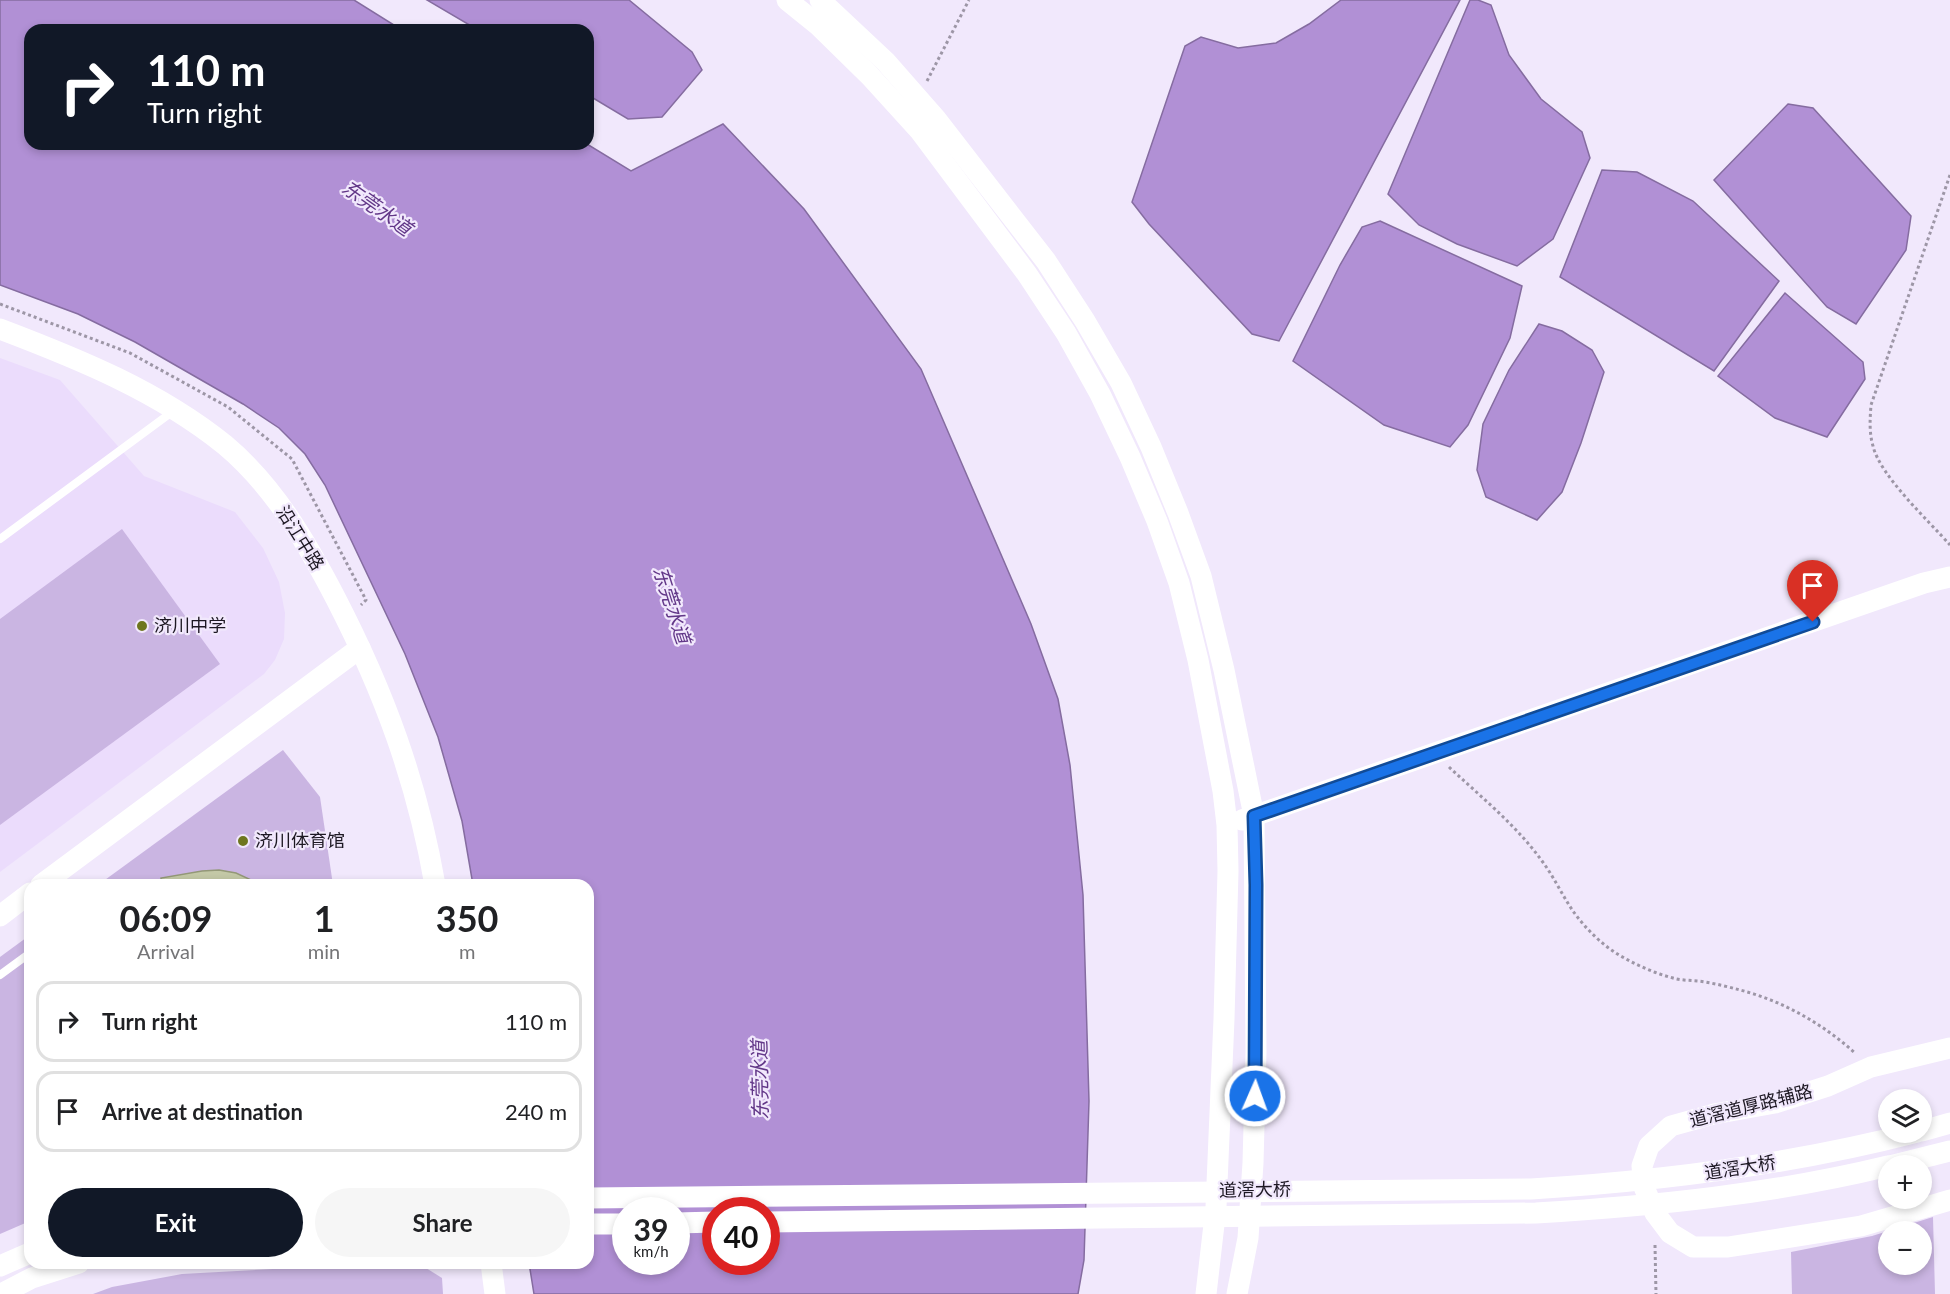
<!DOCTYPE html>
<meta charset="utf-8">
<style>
body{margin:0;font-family:Lato,"Noto Sans SC",sans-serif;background:#f6f6f6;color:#202124;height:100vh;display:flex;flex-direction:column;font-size:22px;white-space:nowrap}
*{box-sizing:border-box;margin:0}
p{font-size:20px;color:#757577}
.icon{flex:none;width:33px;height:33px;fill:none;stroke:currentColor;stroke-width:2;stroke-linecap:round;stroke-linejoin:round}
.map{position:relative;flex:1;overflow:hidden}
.panel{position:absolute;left:24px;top:879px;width:570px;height:390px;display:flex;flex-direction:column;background:#fff;border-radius:18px;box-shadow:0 3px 9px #0003}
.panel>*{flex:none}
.hud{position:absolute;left:24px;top:24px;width:570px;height:126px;border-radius:18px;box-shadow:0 3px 9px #0003;background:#111827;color:#fff;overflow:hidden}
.fabs{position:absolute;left:1878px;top:1089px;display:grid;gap:12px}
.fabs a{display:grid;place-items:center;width:54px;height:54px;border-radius:50%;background:#fff;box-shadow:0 3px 9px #0003;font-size:30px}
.speed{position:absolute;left:612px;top:1197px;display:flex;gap:12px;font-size:30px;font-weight:700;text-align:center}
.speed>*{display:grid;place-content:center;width:78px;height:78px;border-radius:50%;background:#fff;box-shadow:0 3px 9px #0003;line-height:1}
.speed small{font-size:15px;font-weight:400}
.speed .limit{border:9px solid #d22;background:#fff;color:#111}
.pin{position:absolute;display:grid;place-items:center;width:51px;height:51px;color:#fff;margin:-62px -26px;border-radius:50% 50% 50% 0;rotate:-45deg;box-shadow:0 0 6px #0007}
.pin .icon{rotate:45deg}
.me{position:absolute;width:66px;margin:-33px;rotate:2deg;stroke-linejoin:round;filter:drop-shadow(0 0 4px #0008)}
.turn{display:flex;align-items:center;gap:21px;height:126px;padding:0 24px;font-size:27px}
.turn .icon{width:78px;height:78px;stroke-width:2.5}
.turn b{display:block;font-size:42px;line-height:51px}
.eta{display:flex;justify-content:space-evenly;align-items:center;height:102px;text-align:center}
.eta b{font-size:36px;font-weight:700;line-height:42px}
.primary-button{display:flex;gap:12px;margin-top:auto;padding:12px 24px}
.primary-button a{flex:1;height:69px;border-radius:36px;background:#111827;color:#fff;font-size:24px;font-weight:700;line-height:69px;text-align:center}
.primary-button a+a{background:#f6f6f6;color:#202124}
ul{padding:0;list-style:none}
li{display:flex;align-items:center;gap:18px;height:81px;margin:0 12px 9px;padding:0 12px;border:3px solid #e0e0e0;border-radius:18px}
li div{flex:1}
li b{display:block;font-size:22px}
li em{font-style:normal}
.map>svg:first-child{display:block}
</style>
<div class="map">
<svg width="1950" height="1294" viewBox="0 0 1950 1294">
<rect width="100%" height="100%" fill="#f1e8fc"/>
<!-- built -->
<path fill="#ebdcfc" d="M0,358L60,380L144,476L235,512L263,548L279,582L285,613L284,639L275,660L264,674L0,872Z"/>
<!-- green -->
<g fill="#cab5e2" fill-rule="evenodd">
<path d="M122,529L220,664L0,825V619Z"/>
<path d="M283,750L320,797L333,885H98Z"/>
<path d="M30,935V1221L0,1234V957Z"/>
<path d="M1933,1217L1935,1294H1792L1791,1252L1872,1236ZM1888,1232H1922V1264H1888Z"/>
<path d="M384,1263H418L442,1278L443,1294H93L112,1287L182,1274Z"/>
</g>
<!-- water -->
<g fill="#b190d5" stroke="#856ca0" stroke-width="1.5" fill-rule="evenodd">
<path d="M0,0H354L402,30H30V144H587L631,171L723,124L804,209L921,369L1031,624L1058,699L1070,765L1083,895L1089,1101L1084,1260L1078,1294H534L529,1263H588V885H473L462,821L438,737L405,654L325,485L305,454L279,428L243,404L135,342L78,314L0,285ZM626,1210H676V1262H626ZM716,1210H766V1262H716Z"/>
<path d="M427,0H629L692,52L702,70L662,117L628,119L588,95V30H478Z"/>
<path d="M1341,0H1460L1279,341L1252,334L1149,224L1132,202L1185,46L1201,37L1238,48L1276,43L1309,24Z"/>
<path d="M1470,0H1478L1491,5L1509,55L1541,99L1582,132L1590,158L1553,239L1517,266L1457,244L1419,225L1388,194Z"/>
<path d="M1788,104L1813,108L1911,216L1906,250L1856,324L1827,307L1714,180Z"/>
<path d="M1602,170L1637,172L1693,201L1779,281L1714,371L1560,277Z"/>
<path d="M1380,221L1522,286L1510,338L1468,425L1450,447L1384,425L1293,361L1340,265L1362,227Z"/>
<path d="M1785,293L1863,362L1865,379L1827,437L1775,418L1718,376Z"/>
<path d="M1539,324L1562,331L1592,350L1604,372L1581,443L1562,492L1537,520L1486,497L1477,470L1483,424L1509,370Z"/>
</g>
<!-- building -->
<path fill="#c3c8a6" stroke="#939877" stroke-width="1.5" d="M219,870L236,873L262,885H162L161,878L202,871Z"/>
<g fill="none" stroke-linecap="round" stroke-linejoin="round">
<!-- path -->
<g stroke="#9d96a6" stroke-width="3" stroke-dasharray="3 3" stroke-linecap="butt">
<path d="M927,81L969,0"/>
<path d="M1950,175L1871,405C1870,419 1869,432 1873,446C1880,476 1929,521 1950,545"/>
<path d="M0,304L130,353L228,407L292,459L366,600L361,605"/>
<path d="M1449,767C1481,797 1516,825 1542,861C1554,877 1562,895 1573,911C1585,928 1601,944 1619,955C1636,965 1654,973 1673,978C1683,981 1694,980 1705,982C1717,984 1729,987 1740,990C1783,1001 1823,1024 1855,1053"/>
<path d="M1655,1245L1656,1294"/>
</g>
<!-- lane -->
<g stroke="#fff" stroke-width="8">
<path d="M0,539L172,412"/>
<path d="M0,975L30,953"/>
</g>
<!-- secondary -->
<g stroke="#fff" stroke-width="21">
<path d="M787,0L818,25L870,76L920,131L1027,274L1066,333L1100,394L1130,457L1157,521L1179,583L1198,660L1223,791L1227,825L1228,871L1224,1019L1216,1207L1206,1294"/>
<path d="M820,0L886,62L936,119L1046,261L1085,321L1121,383L1151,447L1178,513L1201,576L1224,670L1254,816L1256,1052L1253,1163L1248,1238L1237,1294"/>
<path d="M0,329C79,359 158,391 225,445C274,486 307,543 336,599C384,692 417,781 435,885"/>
<path d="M1242,820L1924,583L1950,577"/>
<path d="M41,885L360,648"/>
<path d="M0,916L30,893"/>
<path d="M1950,1048L1871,1067L1828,1086L1775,1103L1714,1114L1671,1126L1649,1146L1642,1166L1644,1187L1655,1213L1670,1233L1693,1247H1728L1861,1226L1950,1200"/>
<path d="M1922,1131L1950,1123"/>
<path d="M1890,1166L1950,1151"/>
<path d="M588,1198L1531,1189C1662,1181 1790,1165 1917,1132"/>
<path d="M766,1222L1536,1213C1654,1206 1773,1194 1888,1166"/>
<path d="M676,1223L716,1222"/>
<path d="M588,1224H626"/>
<path d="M491,1263L495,1294"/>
<path d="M0,1266L30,1253"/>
<path d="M1,1294L32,1278L79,1263"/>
</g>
</g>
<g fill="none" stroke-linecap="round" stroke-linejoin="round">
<defs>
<path id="route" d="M1255,1096L1256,885L1254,816L1813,622"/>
</defs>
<!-- route casing -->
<use href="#route" stroke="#114b97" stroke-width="15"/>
<!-- route -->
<use href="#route" stroke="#1a73e8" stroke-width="10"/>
</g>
<!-- markers -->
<g fill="#6e761f" stroke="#f1e8fc" stroke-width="2">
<circle cx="142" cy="626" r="6"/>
<circle cx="243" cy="841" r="6"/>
</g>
<g text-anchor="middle" stroke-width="4.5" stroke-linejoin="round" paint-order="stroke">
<!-- street labels -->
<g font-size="18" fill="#1d1823" stroke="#f1e8fc">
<text transform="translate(300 538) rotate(58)" y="6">沿江中路</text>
<text transform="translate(1751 1106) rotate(-14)" y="6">道滘道厚路辅路</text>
<text transform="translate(1740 1168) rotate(-9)" y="6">道滘大桥</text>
<text transform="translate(1255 1190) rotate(-1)" y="6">道滘大桥</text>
</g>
<!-- poi labels -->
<g font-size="18" fill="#1d1823" stroke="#f1e8fc" text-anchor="start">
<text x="154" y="632">济川中学</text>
<text x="255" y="847">济川体育馆</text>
</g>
<!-- water labels -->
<g font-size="20" font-style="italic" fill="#623788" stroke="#f1e8fc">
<text transform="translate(377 208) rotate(35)" y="7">东莞水道</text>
<text transform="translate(672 605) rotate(72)" y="7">东莞水道</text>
<text transform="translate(760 1080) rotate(-91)" y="7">东莞水道</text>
</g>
</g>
</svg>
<div class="fabs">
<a><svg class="icon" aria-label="layers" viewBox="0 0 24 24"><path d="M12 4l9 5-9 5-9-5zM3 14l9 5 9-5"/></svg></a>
<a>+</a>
<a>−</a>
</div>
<div class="speed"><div>39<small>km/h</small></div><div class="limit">40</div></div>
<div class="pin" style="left:1813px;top:622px;background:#d93025"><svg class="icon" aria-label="arrive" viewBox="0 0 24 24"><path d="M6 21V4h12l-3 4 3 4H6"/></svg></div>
<svg class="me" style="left:1255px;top:1096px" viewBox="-20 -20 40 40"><circle r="17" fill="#1a73e8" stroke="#fff" stroke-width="3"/><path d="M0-11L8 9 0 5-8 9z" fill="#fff"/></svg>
<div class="hud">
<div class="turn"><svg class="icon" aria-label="right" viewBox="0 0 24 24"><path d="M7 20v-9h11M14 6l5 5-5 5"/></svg><div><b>110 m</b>Turn right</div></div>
</div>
<section class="panel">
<div class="eta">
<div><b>06:09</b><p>Arrival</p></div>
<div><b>1</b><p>min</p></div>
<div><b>350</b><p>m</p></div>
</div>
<ul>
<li><svg class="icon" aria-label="right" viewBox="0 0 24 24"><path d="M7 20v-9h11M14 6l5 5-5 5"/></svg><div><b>Turn right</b></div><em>110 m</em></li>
<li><svg class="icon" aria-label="arrive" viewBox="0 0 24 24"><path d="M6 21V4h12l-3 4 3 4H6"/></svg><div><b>Arrive at destination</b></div><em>240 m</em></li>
</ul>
<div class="primary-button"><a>Exit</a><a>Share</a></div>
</section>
</div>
